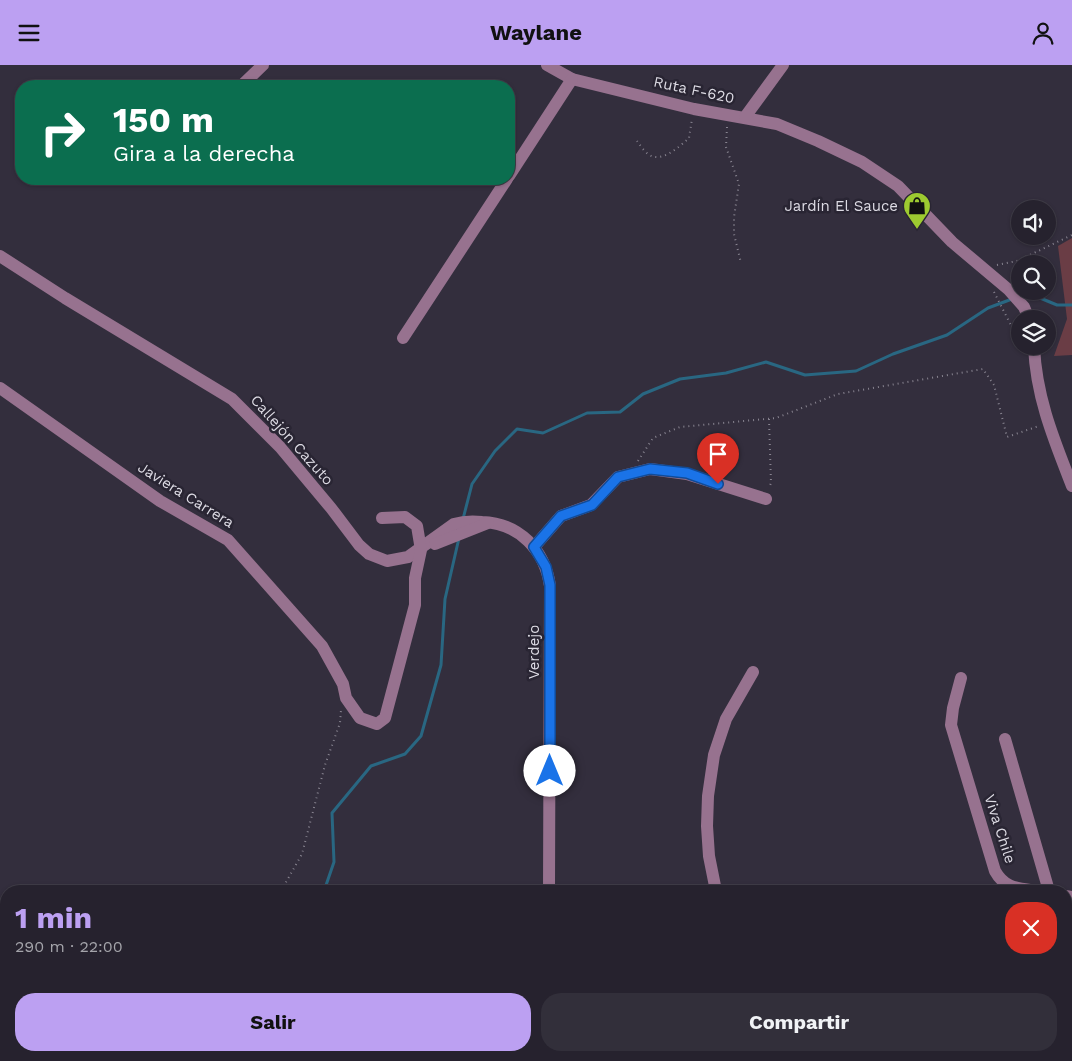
<!DOCTYPE html>
<html lang="es">
<meta charset="utf-8">
<style>
body{margin:0;font-family:"Work Sans",sans-serif;background:#322f3a;color:#f1f3f6;height:100vh;display:flex;flex-direction:column;font-size:19px;white-space:nowrap}
*{box-sizing:border-box;margin:0}
p{font-size:16px;color:#a4a4aa}
.icon{flex:none;width:28px;height:28px;fill:none;stroke:currentColor;stroke-width:2;stroke-linecap:round;stroke-linejoin:round}
.map{position:relative;flex:1;overflow:hidden}
.sheet{position:absolute;left:0px;top:820px;width:1072px;height:176px;display:flex;flex-direction:column;background:#26222e;border-radius:20px 20px 0 0;box-shadow:0 1px 4px #0004,0 0 0 1px #423f4a}
.sheet>*{flex:none}
.banner{position:absolute;left:15px;top:15px;width:500px;height:105px;border-radius:20px;box-shadow:0 1px 4px #0004,0 0 0 1px #423f4a;background:#0b6e4f;color:#fff;overflow:hidden}
.controls{position:absolute;left:1011px;top:135px;display:grid;gap:10px}
.controls a{display:grid;place-items:center;width:45px;height:45px;border-radius:50%;background:#26222e;box-shadow:0 1px 4px #0004,0 0 0 1px #423f4a;font-size:25px}
.pin{position:absolute;display:grid;place-items:center;width:42px;height:42px;color:#fff;margin:-51px -21px;border-radius:50% 50% 50% 0;rotate:-45deg;box-shadow:0 0 5px #0007}
.pin .icon{rotate:45deg}
.me{position:absolute;width:55px;margin:-28px;rotate:0deg;stroke-linejoin:round;filter:drop-shadow(0 0 4px #0008)}
.turn{display:flex;align-items:center;gap:18px;height:105px;padding:0 15px;font-size:22px}
.turn .icon{width:65px;height:65px;stroke-width:2.5}
.turn b{display:block;font-size:35px;line-height:42px}
.round{display:grid;place-items:center;flex:none;width:52px;height:52px;border-radius:20px;background:#322f3a}
.overview{display:flex;align-items:center;justify-content:space-between;height:85px;padding:0 15px}
h1{font-size:30px;font-weight:700;line-height:38px;color:#bca0f2}
.button{display:flex;gap:10px;margin-top:auto;padding:10px 15px}
.button a{flex:1;height:58px;border-radius:20px;background:#bca0f2;color:#111;font-size:20px;font-weight:700;line-height:58px;text-align:center}
.button a+a{background:#322f3a;color:#f1f3f6}
header{display:flex;justify-content:space-between;align-items:center;height:65px;padding:0 15px;background:#bca0f2;color:#111;font-size:22px;font-weight:700}
.map>svg:first-child{display:block}
</style>
<header><svg class="icon" aria-label="menu" viewBox="0 0 24 24"><path d="M4 6h16M4 12h16M4 18h16"/></svg>Waylane<svg class="icon" aria-label="person" viewBox="0 0 24 24"><circle cx="12" cy="8" r="4"/><path d="M4 21q1-7 8-7t8 7"/></svg></header>
<div class="map">
<svg width="1072" height="996" viewBox="0 0 1072 996">
<rect width="100%" height="100%" fill="#332e3d"/>
<!-- green -->
<g fill="#6a3d45">
<path d="M1072,173V290L1054,291L1067,254L1058,181Z"/>
<path d="M464,990H543L544,996H465Z"/>
</g>
<g fill="none" stroke-linecap="round" stroke-linejoin="round">
<!-- stream -->
<g stroke="#296782" stroke-width="3">
<path d="M1018,232L1028,228L1057,240H1072"/>
<path d="M463,454L472,419L495,386L517,364L543,368L587,348L620,347L643,329L680,314L726,308L766,297L805,310L856,306L893,289L947,270L988,243L1012,234"/>
<path d="M324,826L334,797L332,748L371,701L405,689L421,671L441,600L445,534L459,473"/>
<path d="M0,969H6"/>
</g>
<!-- path -->
<g stroke="#888490" stroke-width="2" stroke-dasharray="1 4" stroke-linecap="butt">
<path d="M727,62L726,82L739,119L734,152V169L741,198"/>
<path d="M637,76C640,80 644,86 648,89C661,99 679,82 689,73L692,54"/>
<path d="M997,200L1017,196L1072,170"/>
<path d="M994,227L1020,278"/>
<path d="M769,354L771,418L769,423"/>
<path d="M638,396L653,373L680,362L776,353L838,329L983,304L994,320L1007,372L1039,361"/>
<path d="M281,826L302,789L325,700L340,658L341,645"/>
<path d="M0,888H6"/>
</g>
<!-- minor -->
<g stroke="#97728f" stroke-width="12">
<path d="M547,0L572,14L694,44L777,59L818,76L862,97L898,121L952,177L1009,225L1024,242L1029,254"/>
<path d="M241,21L263,0"/>
<path d="M745,52L783,0"/>
<path d="M509,111L572,14"/>
<path d="M0,191L65,233L232,334L280,382L331,443L359,480L369,489L387,496L408,492L454,459C464,456 472,456 482,457C519,458 545,485 550,521L549,826"/>
<path d="M403,273L507,114"/>
<path d="M1034,281C1036,332 1054,375 1072,421"/>
<path d="M0,323L160,436L228,475L322,581L343,619L346,633L360,653L377,659L385,653L415,540V513L421,485L417,461L405,452L382,453"/>
<path d="M435,479L488,458"/>
<path d="M534,482L561,451L591,440L618,412L650,404L687,409L766,434"/>
<path d="M961,613L953,643L951,660L995,806C1005,824 1018,823 1038,826"/>
<path d="M1005,674L1049,826"/>
<path d="M716,826L709,791L707,761L708,731L714,690L726,654L753,607"/>
<path d="M1066,831L1072,832"/>
<path d="M551,990L552,996"/>
<path d="M752,990L754,996"/>
<path d="M964,990L965,996"/>
<path d="M247,996L248,990"/>
</g>
<!-- major -->
<g stroke="#fdb2ee" stroke-width="12">
<path d="M1066,978L1072,976"/>
<path d="M1006,996L1026,990"/>
</g>
</g>
<g fill="none" stroke-linecap="round" stroke-linejoin="round">
<defs>
<path id="route" d="M550,706V520L546,502L534,482L561,451L592,440L618,412L650,404L687,408L718,419"/>
</defs>
<!-- route casing -->
<use href="#route" stroke="#114b97" stroke-width="12"/>
<!-- route -->
<use href="#route" stroke="#1a73e8" stroke-width="9"/>
</g>
<!-- icons -->
<defs>
<symbol id="shop-pin" viewBox="-11 -11 22 30"><path d="M0 17L-7.5 6A9.5 9.5 0 1 1 7.5 6Z" fill="#9dca30" stroke="#292533"/><path d="M-5-2.5h2.3a2.7 3.5 0 0 1 5.4 0H5L5.5 6h-11ZM-1.5-2.5h3a1.5 2.3 0 0 0-3 0Z" fill="#111"/></symbol>
</defs>
<g fill-rule="evenodd">
<use href="#shop-pin" x="901" y="125" width="32" height="43"/>
</g>
<g text-anchor="middle" stroke-width="5" stroke-linejoin="round" paint-order="stroke">
<!-- street labels -->
<g font-size="15" fill="#dddbe4" stroke="#292533">
<text transform="translate(694 25) rotate(12)" y="5">Ruta F-620</text>
<text transform="translate(292 375) rotate(48)" y="5">Callejón Cazuto</text>
<text transform="translate(186 430) rotate(32)" y="5">Javiera Carrera</text>
<text transform="translate(534 587) rotate(-90)" y="5">Verdejo</text>
<text transform="translate(1000 764) rotate(72)" y="5">Viva Chile</text>
</g>
<!-- poi labels -->
<g font-size="15" fill="#dddbe4" stroke="#292533" text-anchor="end">
<text x="898" y="146">Jardín El Sauce</text>
</g>
</g>
</svg>
<div class="controls">
<a><svg class="icon" aria-label="sound" viewBox="0 0 24 24"><path d="M4 9h4l5-4v14l-5-4H4zM17 9q2 3 0 6"/></svg></a>
<a><svg class="icon" aria-label="search" viewBox="0 0 24 24"><circle cx="10" cy="10" r="6"/><path d="M15 15l6 6"/></svg></a>
<a><svg class="icon" aria-label="layers" viewBox="0 0 24 24"><path d="M12 4l9 5-9 5-9-5zM3 14l9 5 9-5"/></svg></a>
</div>
<div class="pin" style="left:718px;top:419px;background:#d93025"><svg class="icon" aria-label="arrive" viewBox="0 0 24 24"><path d="M6 21V4h12l-3 4 3 4H6"/></svg></div>
<svg class="me" style="left:550px;top:706px" viewBox="-20 -20 40 40"><circle r="19" fill="#fff"/><path d="M0-13L10 11 0 6-10 11z" fill="#1a73e8"/></svg>
<div class="banner">
<div class="turn"><svg class="icon" aria-label="right" viewBox="0 0 24 24"><path d="M7 20v-9h11M14 6l5 5-5 5"/></svg><div><b>150 m</b>Gira a la derecha</div></div>
</div>
<section class="sheet">
<div class="overview"><div><h1>1 min</h1><p>290 m · 22:00</p></div><a class="round" style="background:#d93025;color:#fff"><svg class="icon" aria-label="close" viewBox="0 0 24 24"><path d="M6 6l12 12M18 6L6 18"/></svg></a></div>
<div class="button"><a>Salir</a><a>Compartir</a></div>
</section>
</div>
